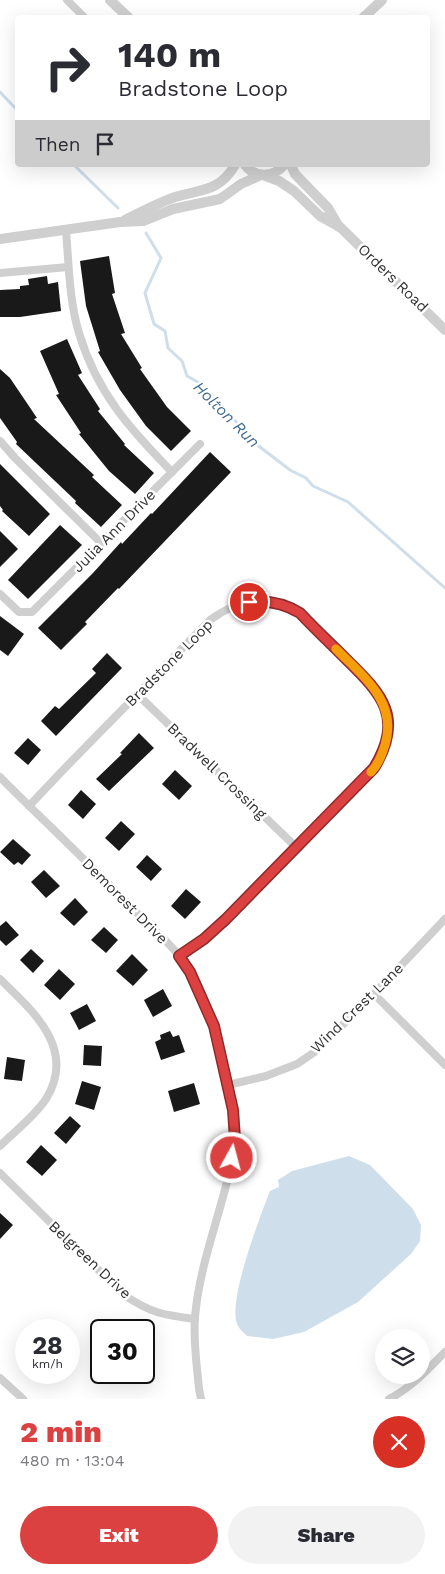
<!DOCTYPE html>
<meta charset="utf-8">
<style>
body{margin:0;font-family:"Work Sans",sans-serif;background:#f2f2f3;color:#2b2b33;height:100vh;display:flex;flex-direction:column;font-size:19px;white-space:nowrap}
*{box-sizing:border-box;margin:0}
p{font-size:16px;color:#7c7c81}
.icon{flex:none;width:28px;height:28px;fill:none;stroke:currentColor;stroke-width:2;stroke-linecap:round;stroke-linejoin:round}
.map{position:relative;height:1399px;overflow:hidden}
.side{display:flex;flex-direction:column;background:#fff;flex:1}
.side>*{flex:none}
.top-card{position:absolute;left:15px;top:15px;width:415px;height:152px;border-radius:5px;box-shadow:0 5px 20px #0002;background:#fff;color:#2b2b33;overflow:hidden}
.tools{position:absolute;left:375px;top:1329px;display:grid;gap:10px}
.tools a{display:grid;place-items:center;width:55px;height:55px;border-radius:50%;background:#fff;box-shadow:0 5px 20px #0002;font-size:25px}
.speed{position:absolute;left:15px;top:1319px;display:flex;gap:10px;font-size:25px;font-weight:700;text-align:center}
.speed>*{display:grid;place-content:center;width:65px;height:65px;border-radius:50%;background:#fff;box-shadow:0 5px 20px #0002;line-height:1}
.speed small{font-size:12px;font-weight:400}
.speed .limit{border:2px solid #111;border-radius:8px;background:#fff;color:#111}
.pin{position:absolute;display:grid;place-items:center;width:42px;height:42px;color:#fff;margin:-21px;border:2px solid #fff;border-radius:50%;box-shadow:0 1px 5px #0007}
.me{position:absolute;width:55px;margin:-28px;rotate:7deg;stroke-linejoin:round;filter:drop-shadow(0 0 4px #0008)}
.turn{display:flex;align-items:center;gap:18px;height:105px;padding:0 20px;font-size:22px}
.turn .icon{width:65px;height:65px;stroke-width:2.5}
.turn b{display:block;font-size:35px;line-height:42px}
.then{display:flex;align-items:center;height:48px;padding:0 20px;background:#0003;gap:10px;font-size:19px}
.round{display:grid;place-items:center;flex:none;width:52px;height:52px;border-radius:26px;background:#f2f2f3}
.summary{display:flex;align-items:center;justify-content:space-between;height:85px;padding:0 20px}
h1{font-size:30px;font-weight:800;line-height:38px;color:#dc4141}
.button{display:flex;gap:10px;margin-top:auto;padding:10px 20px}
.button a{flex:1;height:58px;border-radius:30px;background:#dc4141;color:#fff;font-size:20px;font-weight:800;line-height:58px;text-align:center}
.button a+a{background:#f2f2f3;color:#2b2b33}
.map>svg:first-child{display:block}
</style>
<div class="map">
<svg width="445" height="1399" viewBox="0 0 445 1399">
<rect width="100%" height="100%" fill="#fff"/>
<!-- water -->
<path fill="#cfdeeb" d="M349,1156L370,1165L413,1209L421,1225L420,1241L411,1254L358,1302L304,1332L273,1339L247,1336C243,1332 239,1329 237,1324C228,1299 260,1217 270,1191L279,1187L278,1180L292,1171Z"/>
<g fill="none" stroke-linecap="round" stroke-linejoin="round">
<!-- stream -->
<g stroke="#cfdeeb" stroke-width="3">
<path d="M0,92L18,111"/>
<path d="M74,165L118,208"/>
<path d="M146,233L161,258L145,293L154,324L165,331L168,348L182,361L187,376L203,385L256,444L290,470L306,478L313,486L348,502L445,588"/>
</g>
</g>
<!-- building -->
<g fill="#191919">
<path d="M109,256L115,293L112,294L125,333L121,334L142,368L140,369L167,407L191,431L171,451L146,426L120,390L98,352L100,351L86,306L80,261Z"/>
<path d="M47,276L48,284L58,282L61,311L20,317H0V290L20,289V286L29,285L28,279Z"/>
<path d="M67,339L82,373L78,375L100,409L98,411L125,444L124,445L154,473L135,494L109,471L79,434L81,433L56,395L59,394L40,351Z"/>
<path d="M0,369L10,378L37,418L34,419L94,475L92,477L122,505L101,527L75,503L76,501L16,444L17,442L0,418Z"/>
<path d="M210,452L231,472L119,589L118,588L85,622L87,624L61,650L38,628L93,573L121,542L122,544L151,513L152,514Z"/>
<path d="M0,464L50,514L29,536L2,511L3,510L0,506Z"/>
<path d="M60,525L82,545L28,599L8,580Z"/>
<path d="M0,531L18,549L0,567Z"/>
<path d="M0,616L24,634L8,656L0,650Z"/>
<path d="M107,653L122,668L56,736L41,721L55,706L59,709L96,673L92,669Z"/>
<path d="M139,733L154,748L109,791L96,779L122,754L120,753Z"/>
<path d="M28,738L41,750L28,765L14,753Z"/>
<path d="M175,770L192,786L179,800L162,784Z"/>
<path d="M81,790L96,804L83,819L68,805Z"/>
<path d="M121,821L135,834L119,851L105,838Z"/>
<path d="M13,839L31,855L22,865L18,862L14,865L0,852Z"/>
<path d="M147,855L162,869L151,881L136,867Z"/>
<path d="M44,870L60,886L46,898L31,882Z"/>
<path d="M186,889L201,902L185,919L171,906Z"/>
<path d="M75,898L88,912L74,926L60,913Z"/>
<path d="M6,921L19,935L6,946L0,940V926Z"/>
<path d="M104,927L118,940L106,953L91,940Z"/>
<path d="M31,949L44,961L33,973L20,960Z"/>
<path d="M132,954L148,970L133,986L116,971Z"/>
<path d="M59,969L75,984L60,1000L44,985Z"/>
<path d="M163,989L172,1006L153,1017L144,1000Z"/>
<path d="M87,1004L96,1021L79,1030L70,1013Z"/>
<path d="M170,1031L173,1037L179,1035L185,1052L161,1060L155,1042L161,1039L160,1035Z"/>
<path d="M84,1045L102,1046L101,1066L83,1065Z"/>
<path d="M7,1057L25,1060L22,1081L4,1079Z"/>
<path d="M82,1081L101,1087L94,1110L75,1104Z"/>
<path d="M194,1083L200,1104L174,1112L168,1091Z"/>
<path d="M70,1116L81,1126L66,1144L54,1133Z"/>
<path d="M41,1145L57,1160L42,1176L26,1162Z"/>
<path d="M0,1213L13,1225L0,1239Z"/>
</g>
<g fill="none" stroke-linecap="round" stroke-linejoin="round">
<!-- minor -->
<g stroke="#cfcfcf" stroke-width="8">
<path d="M67,0L85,18"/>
<path d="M66,231C69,265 69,300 79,333C97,393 130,429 172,472"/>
<path d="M0,273L68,267"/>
<path d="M0,441L15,458L102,544"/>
<path d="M0,594L19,612H32L200,444"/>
<path d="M137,694L296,847"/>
<path d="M0,777C45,822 91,865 134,910C153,929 176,948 190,971C208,1000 216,1034 224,1067C230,1090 238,1117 235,1141C227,1201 200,1257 195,1317C193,1341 197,1366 199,1389L201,1399"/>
<path d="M29,806L65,768L210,620C239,599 267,593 300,613C315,629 331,644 346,659C383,695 404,718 374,768L226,919L204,939L179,956"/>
<path d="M0,979C33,1011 77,1049 46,1099C34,1117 15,1131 0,1146"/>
<path d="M374,994L445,1065"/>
<path d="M228,1085L266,1076L297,1064L316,1051L374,994L445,919"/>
<path d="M0,1173L124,1295C151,1313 163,1315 195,1319"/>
<path d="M0,1378L23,1399"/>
<path d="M389,1399C411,1388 428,1369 445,1352"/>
</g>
<!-- tertiary -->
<g stroke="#cfcfcf" stroke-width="10">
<path d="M110,0L129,18"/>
<path d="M363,18L382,0"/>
<path d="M245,165C255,178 273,178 284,165"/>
<path d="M291,165L295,174L328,208L339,227"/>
<path d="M263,175L279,181L294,191L320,216L340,227L445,330"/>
<path d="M125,220C141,212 158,203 175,197C202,189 219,192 235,165"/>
<path d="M0,239L120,222L143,221L173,209L220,199L241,184L261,175"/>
</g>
</g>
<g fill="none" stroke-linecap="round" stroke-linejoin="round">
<defs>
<path id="route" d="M232,1158L235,1139L233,1110L214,1026L190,972L179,956L204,939L226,919L374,768C404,718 383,695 346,659C331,644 315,629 300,613C284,603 267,600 249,602"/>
</defs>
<!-- route casing -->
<use href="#route" stroke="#8f2a2a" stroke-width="12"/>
<!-- route -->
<use href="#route" stroke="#dc4141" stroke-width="9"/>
<!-- slow -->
<path stroke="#f59e0b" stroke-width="9" d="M336,649C363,676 398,702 385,745C382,755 378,765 371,772"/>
</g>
<g text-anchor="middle" stroke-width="5" stroke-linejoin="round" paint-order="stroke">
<!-- street labels -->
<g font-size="15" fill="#323232" stroke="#fff">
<text transform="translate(393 278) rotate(44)" y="5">Orders Road</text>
<text transform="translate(114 531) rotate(-45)" y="5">Julia Ann Drive</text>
<text transform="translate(169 663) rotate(-45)" y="5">Bradstone Loop</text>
<text transform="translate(217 771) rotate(44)" y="5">Bradwell Crossing</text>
<text transform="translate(125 901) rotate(45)" y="5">Demorest Drive</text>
<text transform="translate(357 1008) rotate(-44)" y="5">Wind Crest Lane</text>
<text transform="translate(90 1260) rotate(43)" y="5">Belgreen Drive</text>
</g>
<!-- water labels -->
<g font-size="16" font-style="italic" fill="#436c90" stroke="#fff">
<text transform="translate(227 414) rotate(45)" y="6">Holton Run</text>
</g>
</g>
</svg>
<div class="tools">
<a><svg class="icon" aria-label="layers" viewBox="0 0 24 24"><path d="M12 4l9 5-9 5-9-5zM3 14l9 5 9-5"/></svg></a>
</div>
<div class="speed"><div>28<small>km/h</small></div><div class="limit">30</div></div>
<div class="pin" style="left:249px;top:602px;background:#d93025"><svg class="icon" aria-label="arrive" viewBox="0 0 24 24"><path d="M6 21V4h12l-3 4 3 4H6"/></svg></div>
<svg class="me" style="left:232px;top:1158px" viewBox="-20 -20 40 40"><circle r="17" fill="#dc4141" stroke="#fff" stroke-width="3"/><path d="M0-11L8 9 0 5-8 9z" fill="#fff"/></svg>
<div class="top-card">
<div class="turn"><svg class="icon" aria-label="right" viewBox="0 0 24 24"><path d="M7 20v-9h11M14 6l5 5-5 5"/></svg><div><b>140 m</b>Bradstone Loop</div></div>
<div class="then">Then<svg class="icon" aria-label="arrive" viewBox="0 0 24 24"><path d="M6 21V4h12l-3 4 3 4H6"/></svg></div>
</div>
</div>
<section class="side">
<div class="summary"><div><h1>2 min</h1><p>480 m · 13:04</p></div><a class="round" style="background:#d93025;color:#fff"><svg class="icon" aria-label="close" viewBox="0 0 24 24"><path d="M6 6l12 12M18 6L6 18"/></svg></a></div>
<div class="button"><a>Exit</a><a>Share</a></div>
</section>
